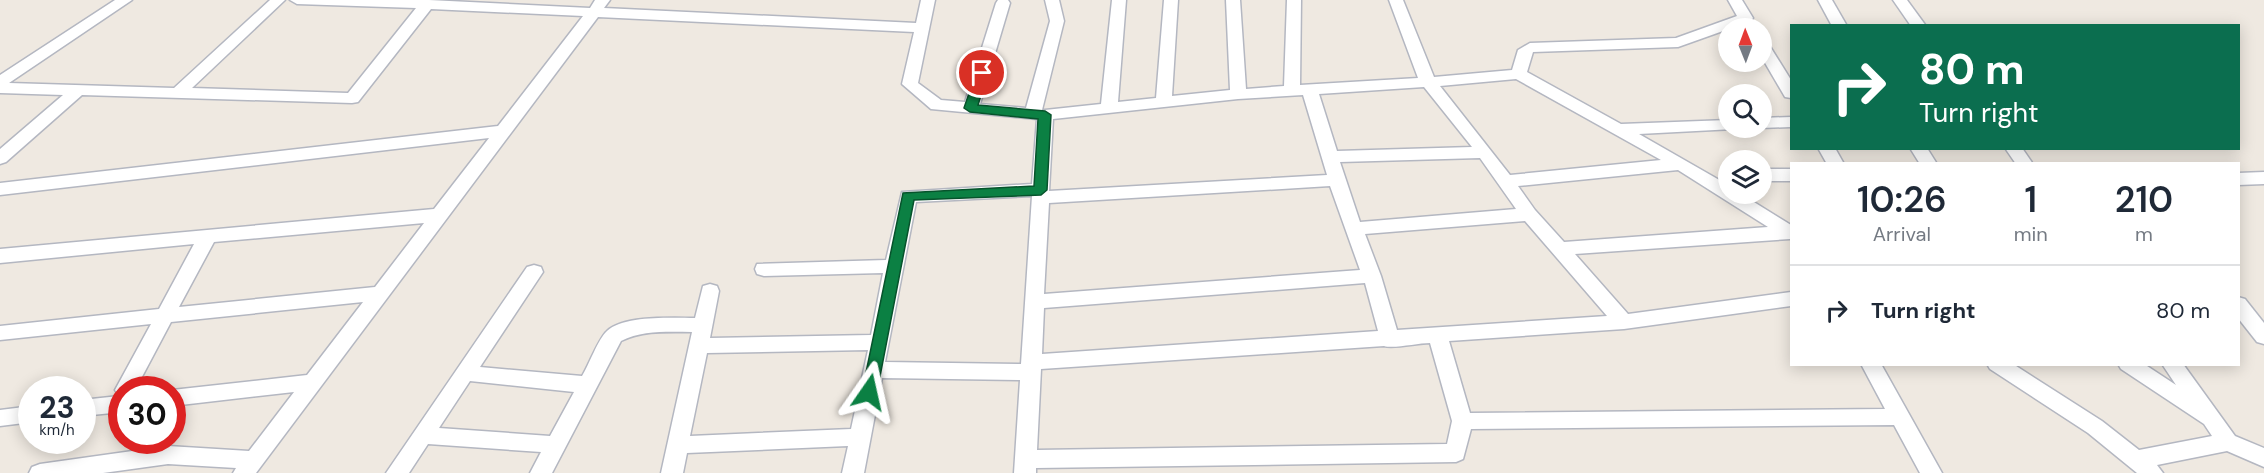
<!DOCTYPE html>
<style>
body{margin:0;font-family:"DM Sans",sans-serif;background:#f6f6f7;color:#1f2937;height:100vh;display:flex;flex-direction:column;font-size:22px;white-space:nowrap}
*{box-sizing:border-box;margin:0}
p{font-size:20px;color:#747a83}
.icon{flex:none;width:33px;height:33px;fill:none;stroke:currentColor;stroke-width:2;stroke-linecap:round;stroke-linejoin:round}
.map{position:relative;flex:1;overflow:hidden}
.sheet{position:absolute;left:1790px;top:162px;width:450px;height:204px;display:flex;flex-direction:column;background:#fff;border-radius:0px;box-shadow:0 3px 15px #0003}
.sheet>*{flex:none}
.guide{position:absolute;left:1790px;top:24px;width:450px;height:126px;border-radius:0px;box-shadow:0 3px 15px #0003;background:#0b6e4f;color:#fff;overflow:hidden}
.needle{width:39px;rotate:359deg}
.fabs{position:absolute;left:1718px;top:18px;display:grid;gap:12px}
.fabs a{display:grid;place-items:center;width:54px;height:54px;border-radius:50%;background:#fff;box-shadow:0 3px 15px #0003;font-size:30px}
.speed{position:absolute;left:18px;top:376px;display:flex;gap:12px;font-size:30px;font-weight:700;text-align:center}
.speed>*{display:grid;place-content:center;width:78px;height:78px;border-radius:50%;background:#fff;box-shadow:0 3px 15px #0003;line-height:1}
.speed small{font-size:15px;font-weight:400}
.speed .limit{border:9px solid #d22;background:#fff;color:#111}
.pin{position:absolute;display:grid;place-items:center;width:51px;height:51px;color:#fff;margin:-26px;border:3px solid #fff;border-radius:50%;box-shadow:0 2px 6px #0007}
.me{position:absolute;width:66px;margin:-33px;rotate:11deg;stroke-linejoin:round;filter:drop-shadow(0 0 4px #0008)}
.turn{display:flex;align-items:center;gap:21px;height:126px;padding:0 30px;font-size:27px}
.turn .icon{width:78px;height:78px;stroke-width:2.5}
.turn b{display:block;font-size:42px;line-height:51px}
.eta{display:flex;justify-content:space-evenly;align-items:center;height:102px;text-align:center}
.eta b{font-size:36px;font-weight:600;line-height:42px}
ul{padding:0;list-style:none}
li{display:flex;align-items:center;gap:18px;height:90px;padding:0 30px;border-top:2px solid #e0e1e3}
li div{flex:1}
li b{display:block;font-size:22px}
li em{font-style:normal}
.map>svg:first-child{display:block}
</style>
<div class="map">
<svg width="2264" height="473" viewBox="0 0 2264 473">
<rect width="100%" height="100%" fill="#efe9e1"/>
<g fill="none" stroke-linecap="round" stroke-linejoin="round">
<defs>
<g id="street">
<path d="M115,0H132L9,83L174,88L270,0H285L192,88L348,93L416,8L297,4L290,0H429L590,8L595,0H610L604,8L916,23L921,0H935L918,83L941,100L965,102L996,3L998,0H1008L1010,3L980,104L1026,108L1050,21L1045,0H1059L1064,21L1042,110H1045L1101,104L1112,0H1126L1118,102L1156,98L1164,0H1178L1172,96L1230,90L1226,0H1240L1246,89L1284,86L1287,0H1301L1300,85L1418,78L1389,0H1403L1434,77L1512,70L1518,50L1530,43L1676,38L1737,16L1728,0H1742L1753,18L1751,21L1678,47L1533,52L1527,72L1621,124L1728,120V128L1734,129L1639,134L1728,185V194H1741L1791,225L1790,239L1575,254L1628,314L1791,292V306L1624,329L1449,341L1470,413L1885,409L1861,364H1881L1942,473H1920L1894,425L1471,429L1463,459L1456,462L1036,468V473H1014L1020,380L882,378L864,473H842L848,446L687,453L683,473H661L692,332C668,332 643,330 621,341L552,473H530L541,452L428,444L409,473H386L527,267L534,265L541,267L543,272L480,367L582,376C589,365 598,339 607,331C624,315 673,318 695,318L703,286L710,284L717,286L719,291L710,338L871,335L883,273L764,276L757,274L755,269L757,264L886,260L902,192L1032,184L1037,119L931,109L902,84L914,32L598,17L256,473H233L236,468L168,464L103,473H29L32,467L40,464L168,446L249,451L294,392L172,406V390L307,375L363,302L171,322L135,390H122V412L82,416V400L119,396L115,390L151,324L0,340V326L159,309L194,244L0,263V249L434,209L489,138L0,195V183L498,126L583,16L431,9L358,102L352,103L82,95L6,162L0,164V149L63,95L0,93V75ZM1516,79L1661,160L1510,175L1440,86ZM1424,87L1472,147L1337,151L1319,94ZM1303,95L1327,175L1049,191L1053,119L1238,99ZM1480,158L1516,209L1360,222L1340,162ZM1678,170L1768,227L1564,242L1535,210L1518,186ZM1330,186L1360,270L1044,294L1049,203ZM1032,196L1021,364L885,362L916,202ZM1525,221L1607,316L1397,330L1381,276L1365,234ZM424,223L375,287L179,307L214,242ZM1365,283L1378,331L1042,354L1044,308ZM1430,343L1452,421L1447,444L1037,450L1041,369L1384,346C1394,349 1418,343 1430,343ZM868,350L851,429L690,436L707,353ZM470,381L574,392L550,436L439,428Z"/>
<path d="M1818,0H1832L1847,26H1832Z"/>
<path d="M1893,0H1907L1926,26H1911Z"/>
<path d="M1761,38L1766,40L1791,80V98L1785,97L1761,56Z"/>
<path d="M1791,117V127L1761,128H1758H1761V118Z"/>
<path d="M1818,148H1835L1844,164H1827Z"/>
<path d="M1910,148H1927L1937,164H1920Z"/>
<path d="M2005,148H2022L2033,164H2016Z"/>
<rect x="1761" y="169" width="30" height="12"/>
<path d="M2264,172V184L2238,185V173Z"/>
<path d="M2238,297L2245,299L2264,323V344L2257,342L2238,318Z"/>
<path d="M1987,364H2013L2102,421L2139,450L2212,436L2204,424L2121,369L2118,364H2144L2176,385L2162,364H2183L2235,436L2264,448V467L2227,451L2157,465L2163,473H2137L2088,433L1990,369Z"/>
<path d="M32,406V422L0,426V410Z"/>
</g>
</defs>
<!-- street casing -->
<use href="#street" stroke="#b4b7c1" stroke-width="3"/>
<!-- street -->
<use href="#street" fill="#fff" fill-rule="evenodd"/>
</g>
<!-- route -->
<path fill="#0b8043" stroke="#07532c" stroke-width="1.5" d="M982,69L988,73L978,105L1045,111L1051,115L1047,190L1041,195L914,200L877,392L875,397H864L862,392L903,193L1034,186L1038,119L970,112L964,108L976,73Z"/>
</svg>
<div class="fabs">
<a><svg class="needle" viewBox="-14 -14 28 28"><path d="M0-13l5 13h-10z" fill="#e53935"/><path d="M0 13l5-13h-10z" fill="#747a83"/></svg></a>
<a><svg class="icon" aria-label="search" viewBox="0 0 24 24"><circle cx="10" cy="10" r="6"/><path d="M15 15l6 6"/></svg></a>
<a><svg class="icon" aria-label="layers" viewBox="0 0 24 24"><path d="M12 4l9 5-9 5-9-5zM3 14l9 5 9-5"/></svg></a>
</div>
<div class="speed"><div>23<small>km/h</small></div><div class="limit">30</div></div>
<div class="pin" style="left:982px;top:73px;background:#d93025"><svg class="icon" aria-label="arrive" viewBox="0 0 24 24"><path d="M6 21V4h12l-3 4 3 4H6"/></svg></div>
<svg class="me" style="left:869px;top:392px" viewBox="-20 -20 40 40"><path d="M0-17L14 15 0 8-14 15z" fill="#0b8043" stroke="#fff" stroke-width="4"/></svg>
<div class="guide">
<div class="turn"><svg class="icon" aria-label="right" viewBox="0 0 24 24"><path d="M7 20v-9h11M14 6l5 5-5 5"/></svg><div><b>80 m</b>Turn right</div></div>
</div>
<section class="sheet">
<div class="eta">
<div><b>10:26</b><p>Arrival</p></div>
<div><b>1</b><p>min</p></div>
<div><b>210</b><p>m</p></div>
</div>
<ul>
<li><svg class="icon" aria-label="right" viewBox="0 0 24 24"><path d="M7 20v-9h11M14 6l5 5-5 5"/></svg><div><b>Turn right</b></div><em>80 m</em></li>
</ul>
</section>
</div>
